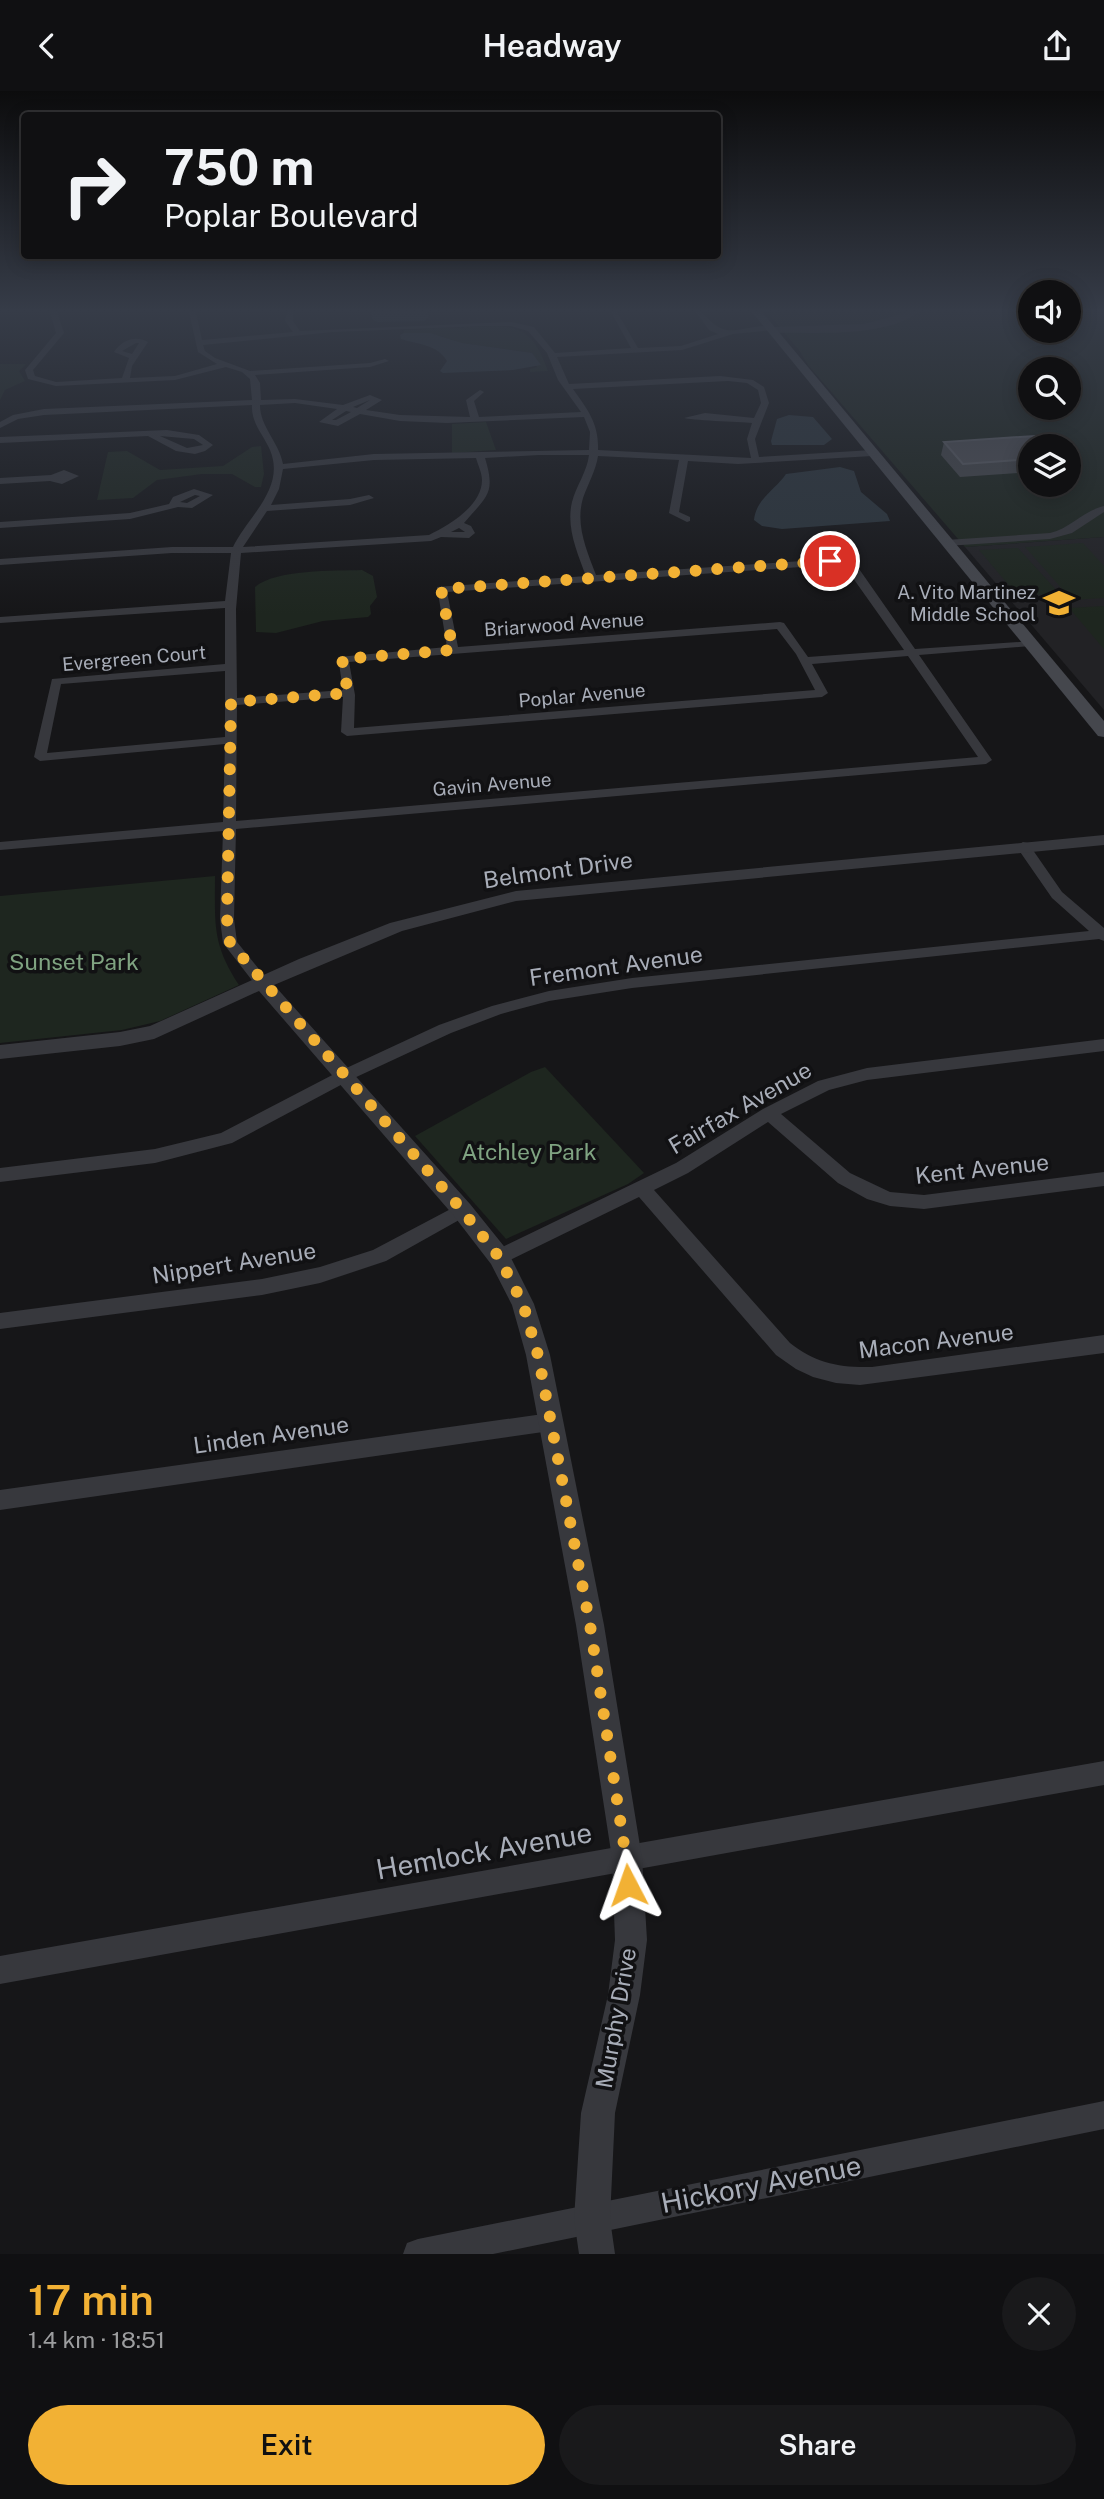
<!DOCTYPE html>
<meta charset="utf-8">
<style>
body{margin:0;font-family:"Public Sans",sans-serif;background:#19191b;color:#f1f3f6;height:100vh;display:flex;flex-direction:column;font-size:26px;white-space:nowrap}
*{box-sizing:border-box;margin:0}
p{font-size:23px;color:#9c9d9f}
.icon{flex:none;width:38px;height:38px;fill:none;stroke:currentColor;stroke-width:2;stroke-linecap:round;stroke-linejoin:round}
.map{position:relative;height:2163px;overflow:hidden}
.details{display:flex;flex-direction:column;background:#101012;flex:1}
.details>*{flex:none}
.guide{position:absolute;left:21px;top:21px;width:700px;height:147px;border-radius:7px;box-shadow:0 4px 18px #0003,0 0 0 2px #303032;background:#101012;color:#f1f3f6;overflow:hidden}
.tools{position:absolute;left:1018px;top:189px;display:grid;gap:14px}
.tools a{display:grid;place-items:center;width:63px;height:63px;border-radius:50%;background:#101012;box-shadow:0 4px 18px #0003,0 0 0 2px #303032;font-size:35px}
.pin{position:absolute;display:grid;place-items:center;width:60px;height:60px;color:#fff;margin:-30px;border:4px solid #fff;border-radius:50%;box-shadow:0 2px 7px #0007}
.me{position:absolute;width:77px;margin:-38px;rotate:356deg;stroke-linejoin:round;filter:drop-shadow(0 0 5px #0008)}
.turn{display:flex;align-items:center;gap:24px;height:147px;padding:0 28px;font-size:32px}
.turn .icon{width:91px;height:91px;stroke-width:2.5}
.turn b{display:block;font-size:49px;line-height:60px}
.round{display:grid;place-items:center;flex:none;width:74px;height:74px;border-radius:37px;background:#19191b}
.summary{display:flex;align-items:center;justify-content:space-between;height:119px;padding:0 28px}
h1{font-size:42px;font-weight:600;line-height:52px;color:#f2b134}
.primary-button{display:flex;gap:14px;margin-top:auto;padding:14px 28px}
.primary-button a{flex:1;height:80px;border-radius:42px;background:#f2b134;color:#111;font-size:28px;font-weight:600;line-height:80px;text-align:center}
.primary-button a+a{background:#19191b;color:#f1f3f6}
header{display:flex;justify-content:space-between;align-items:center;height:91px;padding:0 28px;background:#101012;font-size:32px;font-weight:600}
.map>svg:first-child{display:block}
</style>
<header><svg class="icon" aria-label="back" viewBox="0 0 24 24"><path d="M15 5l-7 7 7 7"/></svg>Headway<svg class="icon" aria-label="share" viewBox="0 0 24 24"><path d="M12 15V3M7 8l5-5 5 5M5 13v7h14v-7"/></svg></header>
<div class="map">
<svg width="1104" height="2163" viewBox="0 0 1104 2163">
<rect width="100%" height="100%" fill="#161618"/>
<!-- built -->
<path fill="#222225" d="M1104,446V619L965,456Z"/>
<!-- green -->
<g fill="#1e261f" fill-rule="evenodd">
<path d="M767,221H1031V240H1069V221H1104V446L965,456L808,274L799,259ZM1031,278H1069V317H1031ZM1031,355H1069V394H1031Z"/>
<path d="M491,235C527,235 536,248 548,280L530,281V278L537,276L532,262L462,252L437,244L404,242V239Z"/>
<path d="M0,273H26L19,280L25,290L5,299L0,309Z"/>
<path d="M486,331L496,359L452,362V333Z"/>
<path d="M261,355L264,383L261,396H255L232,383H202L157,389L133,407L97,409L108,361L127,360L160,379L223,375L252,356Z"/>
<path d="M1083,452L1104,475V507L1072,509L1025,456Z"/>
<path d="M1018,457L1059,502L1018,505L979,459Z"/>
<path d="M362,479L373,485L377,506L370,515L371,523L368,526L323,530L276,542L256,541L255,496C276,478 334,480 362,479Z"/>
<path d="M1104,515V558L1069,517Z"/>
<path d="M215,785C215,833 212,853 239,894L160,930L122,939L0,952V805Z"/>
<path d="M545,976L644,1082L628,1093L506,1148L415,1045L531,981Z"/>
</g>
<!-- water -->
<g fill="#2c353c">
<path d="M371,221H428L429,226L424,230L377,231L372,228Z"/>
<path d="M404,242H430L462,252L532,262L541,274L513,279L443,282L440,280L447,270C437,253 419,254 401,248L400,244Z"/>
<path d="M789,324L813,326L832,348L824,354H772L771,350L777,328Z"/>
<path d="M840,376L854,380L861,401L887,423L890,430L782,438L762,435L754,429C756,408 775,399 786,383Z"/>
</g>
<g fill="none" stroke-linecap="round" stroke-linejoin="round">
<!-- minor -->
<g fill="#37383d" fill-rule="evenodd">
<path d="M50,221H57L64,242L33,279L35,285L56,291L122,287L129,267L114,261C122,249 135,244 148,251L132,275L130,287L175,285L217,273L198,261L189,221H196L202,249L293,241L285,230L287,221H293V230L300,240L511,231L534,236L555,262L631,257L611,221H617L638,257L681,255L718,243L709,239L696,221H702C729,253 737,233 773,235V239L733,243L682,259L557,266L569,293L720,285L753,289L764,296L769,312L755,348L759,366L872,359L876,362L872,365L738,373L688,370L679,421L690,426V430L687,431L669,422L679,369L598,365C596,379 588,393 583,407C575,434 587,460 596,484L846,467L857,475L915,558L1034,550L1036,552L1030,555L919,564L992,669L986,673L236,738L234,828L237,851L271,893L268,897H258L223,852L220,828L223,740L0,759V751L223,731L225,653L40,670L34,666L52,588L225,573V517L0,532V526L225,510L231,462H172L0,474V468L172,456H233C248,425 286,397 270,359C263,343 251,332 252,314L44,324L18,328L0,337V331L13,324L44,318L252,309L250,288L242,281L226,276L175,289L56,295L28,288L25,279L56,242ZM484,235H511L528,240L547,262L558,289L581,321L479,326L474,310L484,301L480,299L466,309L470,326L400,324L366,319L382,309L370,304L343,314L295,308L261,309L260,292L255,284L370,276L389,270L385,268L370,272L250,280L215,267L205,260L203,254L333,241ZM136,252H139L132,263L122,260ZM728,290L747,292L758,299L761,312L754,327L705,322L684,327C688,329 741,331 752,332L747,348L751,367L598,359C599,333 588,319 573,298ZM370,309L357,317L353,316ZM295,312L337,318L319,331L338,335L360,323L400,330L447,332L584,326L590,341L589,359L374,363L283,373C279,351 260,336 260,314ZM346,320L351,321L336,329H332ZM539,364H589C587,381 576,395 572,411C566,436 577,461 586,485L437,496L447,556L338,566L343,599L237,607L236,518L241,462L431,450L441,446L469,447L475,442L471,435L464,432C487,405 496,403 485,367ZM476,367C478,374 482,382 482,389C482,415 449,434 429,444L243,456L267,420L350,414L374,407L369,404L350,408L271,414L279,398L283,378L374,369ZM459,437L465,441H451ZM843,473L904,559L808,566L784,532L780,531L458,556L447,501ZM777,538L796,563L815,599L354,637L355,604L349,571ZM908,565L978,666L236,730L237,614L343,606L341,641L347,645L822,606L828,602L812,573ZM225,580V646L47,662L61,593Z"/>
<path d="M167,339L199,344L213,354L205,360L195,363L176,360L148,345L0,352V346ZM160,345L194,348L203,354L187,357Z"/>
<path d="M64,379L79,385L62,393L50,390L0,393V387L51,384Z"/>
<path d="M194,398L213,404L192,417L178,416L130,428L0,437V431L130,422L169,413L173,406ZM195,404L200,405L187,412L180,411Z"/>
<path d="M1104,415V421L1072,442L1050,448L946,455L941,452L946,449L1050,442C1071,437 1083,420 1104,415Z"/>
<path d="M1023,751L1028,752L1062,801L1104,837V850L1099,848L632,897L549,910L501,923L451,942L352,988L232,1052L155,1072L0,1091V1077L155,1058L221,1042L340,980L439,934L492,915L549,900L632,887L1089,840L1052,807L1016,755Z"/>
<path d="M1104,948V960L867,989L829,999L781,1023L850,1082L890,1101L924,1104L1104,1081V1095L924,1118L890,1115L867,1108L838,1092L768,1031L688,1082L654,1099L790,1252C815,1272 840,1277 872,1276L1104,1244V1262L860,1294L836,1292L813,1286L796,1278L776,1264L639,1106L506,1171L499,1174L492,1171L490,1166L492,1161L676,1072L763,1018L818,990L867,977Z"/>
<path d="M462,1112L468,1114L471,1119L468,1124L386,1170L320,1192L262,1204L0,1238V1222L262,1188L320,1176L373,1159Z"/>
<path d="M550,1322L557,1324L560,1331L557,1338L550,1340L0,1419V1399Z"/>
<path d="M1104,1670V1694L0,1893V1865Z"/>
<path d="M1104,2010V2038L493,2163H403L407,2152L418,2148Z"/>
</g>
<!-- tertiary -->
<g fill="#37383d" fill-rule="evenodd">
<path d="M909,221H919C884,247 815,241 772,242L768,239L772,236L864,233Z"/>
<path d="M1104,744V754L516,810L402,840L274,894L470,1113L507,1159L534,1213L550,1264L604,1534L642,1767L647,1849L640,1904L615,2022L610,2128L615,2163H579L574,2128L581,2022L608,1904L615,1849L612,1767L576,1534L526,1264L512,1214L491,1173L454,1125L259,900L154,948L120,955L0,968V954L120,941L150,935L299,868L390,832L516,800Z"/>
</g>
<!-- secondary -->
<path fill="#45474d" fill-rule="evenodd" d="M752,221H762L1104,630V646L1098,645Z"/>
</g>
<!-- wall -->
<path fill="#47494d" d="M944,351L1031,355V381L960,386L941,364Z"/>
<!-- building -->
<path fill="#525359" stroke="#5f6168" stroke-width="2" d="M1035,345L1046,355H1031V368L963,373L944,351Z"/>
<!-- sky -->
<linearGradient id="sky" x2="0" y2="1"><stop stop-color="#0c0c0d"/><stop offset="0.42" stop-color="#363c48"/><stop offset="1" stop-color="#363c48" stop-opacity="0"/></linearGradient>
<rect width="1104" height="523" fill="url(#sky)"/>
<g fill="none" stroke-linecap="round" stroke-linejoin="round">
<!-- route -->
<path stroke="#f2b134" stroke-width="12" stroke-dasharray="0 21.6" d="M628,1794L626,1767L590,1534L538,1264L523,1213L499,1166L462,1119L230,852L227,828L231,611L348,602L342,568L453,559L441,498L830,470"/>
</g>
<!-- icons -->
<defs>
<symbol id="school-bare" viewBox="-9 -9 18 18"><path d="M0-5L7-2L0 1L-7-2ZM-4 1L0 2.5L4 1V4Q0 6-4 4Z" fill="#f2b134" stroke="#111113" stroke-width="2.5" paint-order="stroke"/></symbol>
</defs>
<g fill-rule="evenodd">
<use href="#school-bare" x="1037" y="490" width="44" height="44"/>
</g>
<g text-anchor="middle" stroke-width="7" stroke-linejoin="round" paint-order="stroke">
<!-- far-poi labels -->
<g font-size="19" fill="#a8adb8" stroke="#111113" text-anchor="end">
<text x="1036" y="508">A. Vito Martinez<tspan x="1036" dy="22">Middle School</tspan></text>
</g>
<!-- far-street labels -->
<g font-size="19" fill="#a8adb8" stroke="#111113">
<text transform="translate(564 533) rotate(-4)" y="7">Briarwood Avenue</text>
<text transform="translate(134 567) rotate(-5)" y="7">Evergreen Court</text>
<text transform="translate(582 604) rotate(-5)" y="7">Poplar Avenue</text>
<text transform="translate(492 693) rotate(-5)" y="7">Gavin Avenue</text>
</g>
<!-- street labels -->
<g font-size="23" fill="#a8adb8" stroke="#111113">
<text transform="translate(558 779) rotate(-8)" y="8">Belmont Drive</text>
<text transform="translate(616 875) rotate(-8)" y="8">Fremont Avenue</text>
<text transform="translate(740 1017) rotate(-30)" y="8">Fairfax Avenue</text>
<text transform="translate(982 1078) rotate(-6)" y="8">Kent Avenue</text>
<text transform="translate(234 1172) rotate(-9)" y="8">Nippert Avenue</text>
<text transform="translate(936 1250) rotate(-7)" y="8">Macon Avenue</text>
<text transform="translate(271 1344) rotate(-8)" y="8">Linden Avenue</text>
<text transform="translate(616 1927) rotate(-80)" y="8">Murphy Drive</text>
</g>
<!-- park labels -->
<g font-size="23" fill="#7fa381" stroke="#111113">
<text x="74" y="879">Sunset Park</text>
<text x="529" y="1069">Atchley Park</text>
</g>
<!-- near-street labels -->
<g font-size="28" fill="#a8adb8" stroke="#111113">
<text transform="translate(484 1760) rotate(-10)" y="10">Hemlock Avenue</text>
<text transform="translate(761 2093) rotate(-11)" y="10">Hickory Avenue</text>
</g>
</g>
</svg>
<div class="tools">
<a><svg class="icon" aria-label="sound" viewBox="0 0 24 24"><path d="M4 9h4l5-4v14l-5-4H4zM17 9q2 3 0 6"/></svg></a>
<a><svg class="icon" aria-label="search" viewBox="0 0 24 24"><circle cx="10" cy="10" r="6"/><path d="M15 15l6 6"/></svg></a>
<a><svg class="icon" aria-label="layers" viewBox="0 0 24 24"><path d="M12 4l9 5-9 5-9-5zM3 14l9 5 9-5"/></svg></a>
</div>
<div class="pin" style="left:830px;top:470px;background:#d93025"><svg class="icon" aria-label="arrive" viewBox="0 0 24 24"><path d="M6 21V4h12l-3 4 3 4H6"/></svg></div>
<svg class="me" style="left:628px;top:1794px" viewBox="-20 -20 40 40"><path d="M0-17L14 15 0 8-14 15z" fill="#f2b134" stroke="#fff" stroke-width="4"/></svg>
<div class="guide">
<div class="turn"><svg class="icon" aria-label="right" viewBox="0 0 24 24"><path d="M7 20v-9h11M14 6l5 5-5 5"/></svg><div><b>750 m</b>Poplar Boulevard</div></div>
</div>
</div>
<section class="details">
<div class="summary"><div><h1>17 min</h1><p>1.4 km · 18:51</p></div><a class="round"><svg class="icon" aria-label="close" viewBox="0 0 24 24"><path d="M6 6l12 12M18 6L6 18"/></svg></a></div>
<div class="primary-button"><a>Exit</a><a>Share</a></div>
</section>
